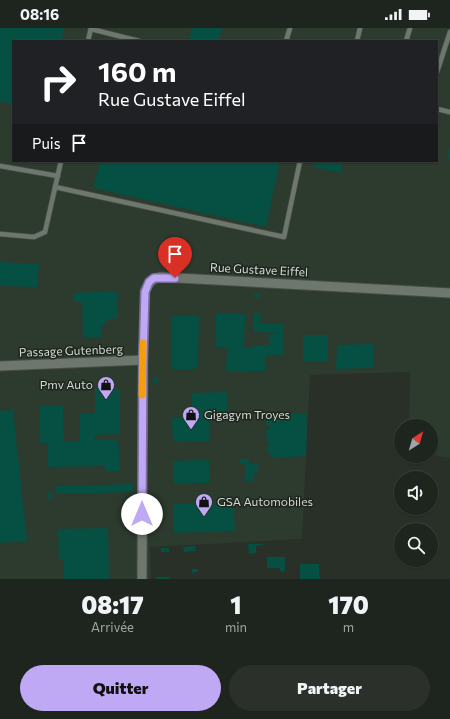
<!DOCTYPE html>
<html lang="fr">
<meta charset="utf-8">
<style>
body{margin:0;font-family:Commissioner,sans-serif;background:#2b302b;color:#f1f3f6;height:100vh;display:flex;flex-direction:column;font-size:15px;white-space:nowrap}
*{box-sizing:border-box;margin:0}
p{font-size:13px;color:#a1a4a4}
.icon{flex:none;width:22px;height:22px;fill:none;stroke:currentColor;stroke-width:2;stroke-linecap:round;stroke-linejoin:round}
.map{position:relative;height:551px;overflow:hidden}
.drawer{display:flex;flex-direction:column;background:#1e241e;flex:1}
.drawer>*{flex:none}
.guide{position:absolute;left:12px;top:12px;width:426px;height:122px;border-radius:0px;box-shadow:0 1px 3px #0004,0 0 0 1px #3c413c;background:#202124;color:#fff;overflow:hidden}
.needle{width:26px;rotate:37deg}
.tools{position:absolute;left:394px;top:391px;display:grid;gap:8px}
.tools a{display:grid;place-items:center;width:44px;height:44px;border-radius:50%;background:#1e241e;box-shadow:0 1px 3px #0004,0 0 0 1px #3c413c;font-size:20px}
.pin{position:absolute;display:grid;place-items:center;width:34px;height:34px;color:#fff;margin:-41px -17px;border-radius:50% 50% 50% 0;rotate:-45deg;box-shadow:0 0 4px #0007}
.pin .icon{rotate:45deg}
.me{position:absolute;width:44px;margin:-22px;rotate:0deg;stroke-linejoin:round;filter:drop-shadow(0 0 3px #0008)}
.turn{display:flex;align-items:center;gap:14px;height:84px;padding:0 20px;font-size:18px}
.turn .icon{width:52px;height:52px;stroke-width:2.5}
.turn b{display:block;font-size:28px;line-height:34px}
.then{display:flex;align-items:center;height:38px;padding:0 20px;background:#0003;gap:8px;font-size:15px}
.eta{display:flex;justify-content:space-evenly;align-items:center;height:68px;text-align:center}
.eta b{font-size:24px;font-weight:800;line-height:28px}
.primary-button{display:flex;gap:8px;margin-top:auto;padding:8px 20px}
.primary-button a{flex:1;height:46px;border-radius:24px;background:#bfa9f4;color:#111;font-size:16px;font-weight:800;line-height:46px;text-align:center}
.primary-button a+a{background:#2b302b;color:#f1f3f6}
.status{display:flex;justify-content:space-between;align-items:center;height:28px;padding:0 20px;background:#1e241e;direction:ltr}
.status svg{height:11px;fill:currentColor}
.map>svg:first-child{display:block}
</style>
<div class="status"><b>08:16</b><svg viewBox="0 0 49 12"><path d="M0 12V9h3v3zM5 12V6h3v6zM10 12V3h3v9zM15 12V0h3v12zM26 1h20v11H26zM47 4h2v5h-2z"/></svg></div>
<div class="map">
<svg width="450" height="551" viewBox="0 0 450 551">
<rect width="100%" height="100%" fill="#283028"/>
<!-- built -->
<path fill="#2d3a2e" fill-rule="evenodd" d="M0,0H450V430L431,427V398H409L410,344L310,347L302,511L150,519L151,551H0ZM13,13H437V133H13Z"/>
<!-- building -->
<g fill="#055042">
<path d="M0,0H64L61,13H13V76L0,73Z"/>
<path d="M192,0H222L219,13H191L189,12Z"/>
<path d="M449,120H450V131H447Z"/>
<path d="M100,133H280L266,199L93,160Z"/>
<path d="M315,133H343L341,145L314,139Z"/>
<path d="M0,234L39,236L37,259L0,258Z"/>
<path d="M117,263L118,290L109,291L101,299V309H83L82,274H74L73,265Z"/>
<rect x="254" y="265" width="6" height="5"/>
<path d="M216,285L245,286L244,320H254V317H270V306H283V327H265V343L226,344L227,319H215Z"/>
<path d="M254,285H261L260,296H283V305L254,304Z"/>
<path d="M172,288H199L198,337L196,341H172Z"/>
<rect x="303" y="307" width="25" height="26"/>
<path d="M373,316V340L336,341L337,317Z"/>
<path d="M154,349L157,350V355H154Z"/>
<path d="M95,360L120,361V406L95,407L94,412H118L120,443L105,444V438L48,439L47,415H40L39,378H63L64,414L79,413L80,386H95Z"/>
<path d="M227,364L228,388L209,389V413L173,414L172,390L192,389L191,365Z"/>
<path d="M13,382L27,513L0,515V383Z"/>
<path d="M307,385L306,428L271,430V426H268L267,418H270V415L267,414L266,402L270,401L269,398H267L266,390H269V387Z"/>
<path d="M240,431H249V436L258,435V444L254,445V453L245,454V436H240Z"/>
<path d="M209,432L210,455L174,456L173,433Z"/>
<path d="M133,456V464L56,466V458Z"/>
<rect x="47" y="464" width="4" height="8"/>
<path d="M233,474L235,503L174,505L173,476Z"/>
<path d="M108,500L109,551H64V531L59,532L58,501Z"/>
<path d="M248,516H263V517L256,518V525L249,526Z"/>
<path d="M195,518L196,523L184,524L183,519Z"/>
<rect x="161" y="520" width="8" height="4"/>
<path d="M267,529H285V543L281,544L279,540H267Z"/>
<path d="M300,536H319L320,551H300Z"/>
<path d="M192,541H198V544L192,545Z"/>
<path d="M156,549H169L170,551H156Z"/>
</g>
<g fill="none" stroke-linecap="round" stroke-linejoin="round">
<defs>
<g id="lane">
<path d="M91,1L139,13"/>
<path d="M88,13L91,0"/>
<path d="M286,13L290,0"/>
<path d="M357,13L360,0"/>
<path d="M406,13L410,0"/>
<path d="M437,44L450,4"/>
<path d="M437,81L450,84"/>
<path d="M0,138L58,148"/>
<path d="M55,159L284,209L300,133"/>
<path d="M0,206L34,209L45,204L61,133"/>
</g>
<g id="street">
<path d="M0,338L143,332"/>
<path d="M142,551L143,332L145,263C149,255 151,251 160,249L450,265"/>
</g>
</defs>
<!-- lane casing -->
<use href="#lane" stroke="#474e47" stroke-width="6"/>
<!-- street casing -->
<use href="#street" stroke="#474e47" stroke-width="11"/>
<!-- lane -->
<use href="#lane" stroke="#6e776e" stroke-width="4.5"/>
<!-- street -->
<use href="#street" stroke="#6e776e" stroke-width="9"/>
</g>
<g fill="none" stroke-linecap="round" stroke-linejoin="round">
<defs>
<path id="route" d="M142,486L143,332L145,264L149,254L154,250H175"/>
</defs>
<!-- route casing -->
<use href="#route" stroke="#7c6e9f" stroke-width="10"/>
<!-- route -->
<use href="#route" stroke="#bfa9f4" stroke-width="7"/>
<!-- slow -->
<path stroke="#f59e0b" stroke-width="7" d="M142,367L143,315"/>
</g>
<!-- icons -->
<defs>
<symbol id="shop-pin" viewBox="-11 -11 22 30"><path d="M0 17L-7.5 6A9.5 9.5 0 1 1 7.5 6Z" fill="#bfa9f4" stroke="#1e261e"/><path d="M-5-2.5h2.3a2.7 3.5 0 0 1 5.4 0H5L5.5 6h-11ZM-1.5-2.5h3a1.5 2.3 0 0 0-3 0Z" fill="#111"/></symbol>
</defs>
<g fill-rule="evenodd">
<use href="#shop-pin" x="96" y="347" width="20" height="27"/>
<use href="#shop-pin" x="181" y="377" width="20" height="27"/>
<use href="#shop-pin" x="194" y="464" width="20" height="27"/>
</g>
<g text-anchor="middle" stroke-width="3" stroke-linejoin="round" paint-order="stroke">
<!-- street labels -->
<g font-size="12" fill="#d3d8d3" stroke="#1e261e">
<text transform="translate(259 242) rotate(3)" y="4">Rue Gustave Eiffel</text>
<text transform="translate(71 323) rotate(-2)" y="4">Passage Gutenberg</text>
</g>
<!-- poi labels -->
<g font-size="12" fill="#d3d8d3" stroke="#1e261e" text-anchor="start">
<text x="93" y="361" text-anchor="end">Pmv Auto</text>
<text x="204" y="391">Gigagym Troyes</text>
<text x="217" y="478">GSA Automobiles</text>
</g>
</g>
</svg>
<div class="tools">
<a><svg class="needle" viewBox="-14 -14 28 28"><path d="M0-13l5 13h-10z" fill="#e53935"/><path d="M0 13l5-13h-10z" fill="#a1a4a4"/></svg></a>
<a><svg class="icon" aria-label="sound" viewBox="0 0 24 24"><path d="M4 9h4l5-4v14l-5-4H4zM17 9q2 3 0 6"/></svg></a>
<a><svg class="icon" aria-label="search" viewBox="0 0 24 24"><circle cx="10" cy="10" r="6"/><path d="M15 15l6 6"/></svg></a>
</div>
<div class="pin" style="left:175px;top:250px;background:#d93025"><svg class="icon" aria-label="arrive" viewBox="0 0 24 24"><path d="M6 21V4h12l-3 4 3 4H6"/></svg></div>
<svg class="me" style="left:142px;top:486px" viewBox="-20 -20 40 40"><circle r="19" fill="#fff"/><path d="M0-13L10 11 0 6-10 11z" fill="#bfa9f4"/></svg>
<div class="guide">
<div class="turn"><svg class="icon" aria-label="right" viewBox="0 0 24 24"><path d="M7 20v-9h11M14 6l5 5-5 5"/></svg><div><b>160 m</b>Rue Gustave Eiffel</div></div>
<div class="then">Puis<svg class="icon" aria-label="arrive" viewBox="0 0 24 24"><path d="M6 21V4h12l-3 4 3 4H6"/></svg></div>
</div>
</div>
<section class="drawer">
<div class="eta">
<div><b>08:17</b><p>Arrivée</p></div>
<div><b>1</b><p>min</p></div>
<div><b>170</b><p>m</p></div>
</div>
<div class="primary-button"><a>Quitter</a><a>Partager</a></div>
</section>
